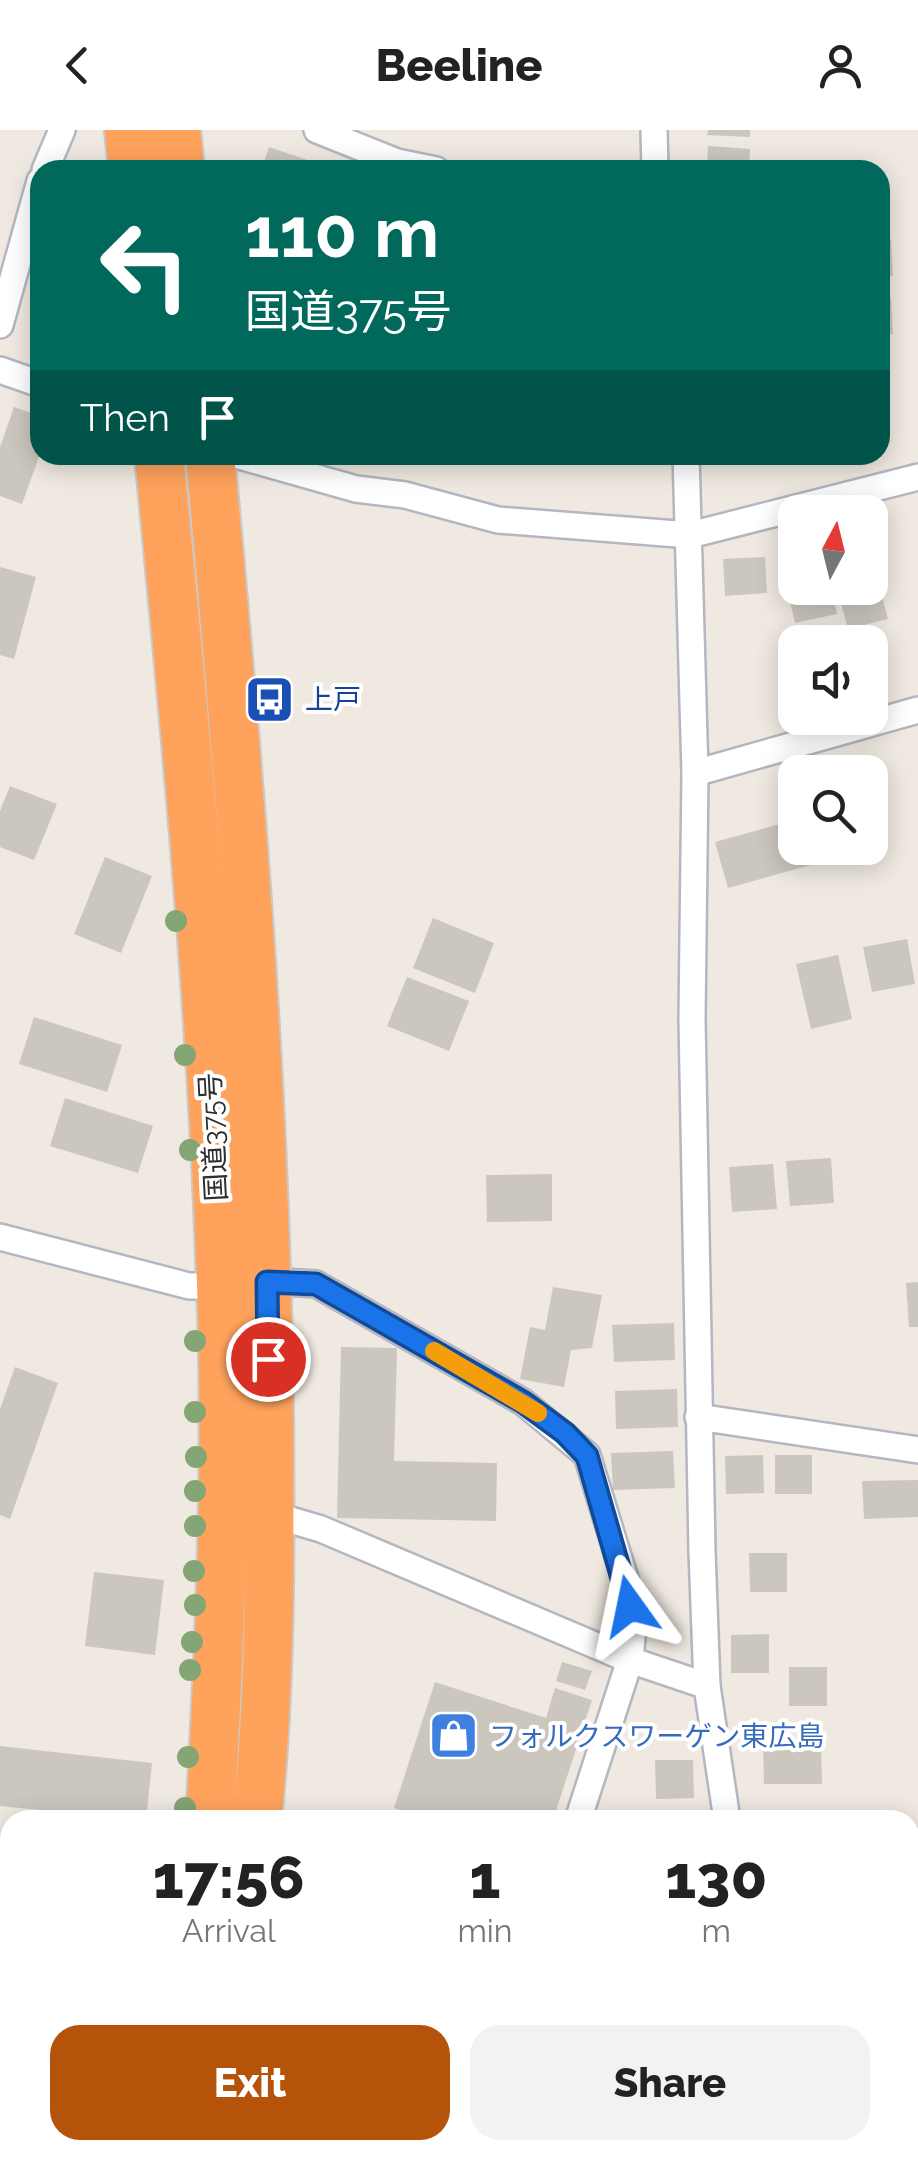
<!DOCTYPE html>
<meta charset="utf-8">
<style>
body{margin:0;font-family:Raleway,"Noto Sans JP",sans-serif;background:#f2f2f2;color:#222;height:100vh;display:flex;flex-direction:column;font-size:38px;white-space:nowrap}
*{box-sizing:border-box;margin:0}
p{font-size:32px;color:#767676}
.icon{flex:none;width:55px;height:55px;fill:none;stroke:currentColor;stroke-width:2;stroke-linecap:round;stroke-linejoin:round}
.map{position:relative;flex:1;overflow:hidden}
.details{position:absolute;left:0px;top:1680px;width:920px;height:350px;display:flex;flex-direction:column;background:#fff;border-radius:30px 30px 0 0;box-shadow:0 5px 25px #0003}
.details>*{flex:none}
.top-card{position:absolute;left:30px;top:30px;width:860px;height:305px;border-radius:30px;box-shadow:0 5px 25px #0003;background:#00695c;color:#fff;overflow:hidden}
.needle{width:65px;rotate:7deg}
.controls{position:absolute;left:778px;top:365px;display:grid;gap:20px}
.controls a{display:grid;place-items:center;width:110px;height:110px;border-radius:20px;background:#fff;box-shadow:0 5px 25px #0003;font-size:50px}
.pin{position:absolute;display:grid;place-items:center;width:85px;height:85px;color:#fff;margin:-42px;border:5px solid #fff;border-radius:50%;box-shadow:0 2px 10px #0007}
.me{position:absolute;width:110px;margin:-55px;rotate:348deg;stroke-linejoin:round;filter:drop-shadow(0 0 8px #0008)}
.turn{display:flex;align-items:center;gap:35px;height:210px;padding:0 50px;font-size:45px}
.turn .icon{width:130px;height:130px;stroke-width:2.5}
.turn b{display:block;font-size:70px;line-height:85px}
.then{display:flex;align-items:center;height:95px;padding:0 50px;background:#0003;gap:20px;font-size:38px}
.eta{display:flex;justify-content:space-evenly;align-items:center;height:170px;text-align:center}
.eta b{font-size:60px;font-weight:800;line-height:70px}
.action{display:flex;gap:20px;margin-top:auto;padding:20px 50px}
.action a{flex:1;height:115px;border-radius:30px;background:#b45309;color:#fff;font-size:40px;font-weight:800;line-height:115px;text-align:center}
.action a+a{background:#f2f2f2;color:#222}
header{display:flex;justify-content:space-between;align-items:center;height:130px;padding:0 50px;background:#fff;font-size:45px;font-weight:800}
.map>svg:first-child{display:block}
</style>
<header><svg class="icon" aria-label="back" viewBox="0 0 24 24"><path d="M15 5l-7 7 7 7"/></svg>Beeline<svg class="icon" aria-label="person" viewBox="0 0 24 24"><circle cx="12" cy="8" r="4"/><path d="M4 21q1-7 8-7t8 7"/></svg></header>
<div class="map">
<svg width="918" height="2030" viewBox="0 0 918 2030">
<rect width="100%" height="100%" fill="#efe9e1"/>
<!-- building -->
<g fill="#cbc7bf">
<path d="M708,0H750V7L707,5Z"/>
<path d="M708,16L750,19L749,40H707Z"/>
<path d="M269,17L334,39V40H261Z"/>
<path d="M891,109L893,146H880V110Z"/>
<path d="M880,168H891L893,204L880,205Z"/>
<path d="M14,277L40,286V324L22,374L0,366V317Z"/>
<path d="M871,425L888,489L848,499L837,458H870Z"/>
<path d="M795,426V458H831L837,484L795,493L780,429Z"/>
<path d="M765,427L767,463L725,466L723,429Z"/>
<path d="M0,437L36,447L14,529L0,525Z"/>
<path d="M10,656L57,674L34,730L0,717V681Z"/>
<path d="M795,690V718H845L847,725L728,758L715,712Z"/>
<path d="M105,727L152,746L121,823L74,804Z"/>
<path d="M433,788L494,813L475,863L413,838Z"/>
<path d="M907,809L915,854L872,862L863,817Z"/>
<path d="M838,825L852,889L811,899L796,834Z"/>
<path d="M407,847L469,871L449,921L387,896Z"/>
<path d="M34,887L122,915L107,962L19,934Z"/>
<path d="M65,968L153,996L138,1043L50,1016Z"/>
<path d="M831,1028L834,1073L790,1076L786,1031Z"/>
<path d="M773,1034L777,1079L732,1082L729,1037Z"/>
<path d="M552,1044V1091L487,1092L486,1045Z"/>
<path d="M918,1152V1197H909L906,1153Z"/>
<path d="M553,1157L602,1165L592,1218L571,1220L564,1257L520,1249L530,1197L545,1200Z"/>
<path d="M674,1193L675,1230L614,1232L612,1195Z"/>
<path d="M341,1217L397,1218L394,1331L497,1333L496,1391L337,1388Z"/>
<path d="M15,1237L58,1253L10,1389L0,1385V1279Z"/>
<path d="M677,1259L678,1297L616,1299L615,1261Z"/>
<path d="M673,1321L675,1358L613,1360L611,1323Z"/>
<path d="M763,1325L764,1363L726,1364L725,1326Z"/>
<rect x="775" y="1325" width="37" height="39"/>
<path d="M918,1350V1387L864,1389L862,1351Z"/>
<path d="M749,1423H787V1462H750Z"/>
<path d="M94,1442L164,1450L155,1525L85,1516Z"/>
<path d="M769,1504V1543H731V1505Z"/>
<path d="M562,1532L592,1541L585,1560L556,1551Z"/>
<rect x="789" y="1537" width="38" height="39"/>
<path d="M435,1552L546,1588L555,1558L592,1570L553,1690H431L394,1678Z"/>
<path d="M763,1614H821L822,1654H764Z"/>
<path d="M0,1616L152,1633L146,1690H39L40,1680L0,1676Z"/>
<path d="M655,1630H693L694,1668L656,1669Z"/>
<path d="M277,2020H532L531,2030H276Z"/>
<path d="M637,2020H655L686,2027L635,2030Z"/>
</g>
<g fill="none" stroke-linecap="round" stroke-linejoin="round">
<defs>
<g id="street">
<path d="M317,0L397,32L436,40"/>
<path d="M654,0L655,40"/>
<path d="M45,40L62,0"/>
<path d="M0,195L40,51"/>
<path d="M0,240L40,254"/>
<path d="M236,325L356,359L405,365L498,390L690,405L918,347"/>
<path d="M686,325L695,643L692,889L702,1421L707,1556L727,1690"/>
<path d="M695,643L918,580"/>
<path d="M0,1107L189,1156H222"/>
<path d="M267,1151L316,1154L523,1272L587,1325L627,1455L633,1497L630,1530L578,1690"/>
<path d="M698,1287L918,1320"/>
<path d="M270,1384L321,1399L630,1530L707,1556"/>
<path d="M564,2020V2030"/>
<path d="M771,2030L772,2020"/>
</g>
<g id="highway">
<path d="M129,0L133,40"/>
<path d="M176,0L180,40"/>
<path d="M159,325C186,601 212,877 221,1154C228,1332 220,1512 210,1690"/>
<path d="M210,325C239,641 265,957 269,1275C270,1413 271,1552 257,1690"/>
<path d="M177,2030L178,2020"/>
<path d="M222,2030L223,2020"/>
</g>
</defs>
<!-- street casing -->
<use href="#street" stroke="#b4b7c1" stroke-width="30"/>
<!-- highway casing -->
<use href="#highway" stroke="#c9c9c9" stroke-width="52"/>
<!-- street -->
<use href="#street" stroke="#fff" stroke-width="25"/>
<!-- highway -->
<use href="#highway" stroke="#ffa35c" stroke-width="48"/>
</g>
<!-- trees -->
<g fill="#84a574">
<circle cx="176" cy="791" r="11"/>
<circle cx="185" cy="925" r="11"/>
<circle cx="190" cy="1020" r="11"/>
<circle cx="195" cy="1211" r="11"/>
<circle cx="195" cy="1282" r="11"/>
<circle cx="196" cy="1327" r="11"/>
<circle cx="195" cy="1361" r="11"/>
<circle cx="195" cy="1396" r="11"/>
<circle cx="194" cy="1441" r="11"/>
<circle cx="195" cy="1475" r="11"/>
<circle cx="192" cy="1512" r="11"/>
<circle cx="190" cy="1540" r="11"/>
<circle cx="188" cy="1627" r="11"/>
<circle cx="185" cy="1678" r="11"/>
</g>
<g fill="none" stroke-linecap="round" stroke-linejoin="round">
<defs>
<path id="route" d="M268,1229L267,1152L316,1154L523,1272L565,1303L587,1326L630,1476"/>
</defs>
<!-- route casing -->
<use href="#route" stroke="#114b97" stroke-width="25"/>
<!-- route -->
<use href="#route" stroke="#1a73e8" stroke-width="18"/>
<!-- slow -->
<path stroke="#f59e0b" stroke-width="18" d="M434,1221L538,1283"/>
</g>
<!-- icons -->
<defs>
<symbol id="bus-square" viewBox="-11 -11 22 22"><rect x="-9" y="-9" width="18" height="18" rx="4" fill="#1a4fb4" stroke="#fff"/><path d="M-5-6H5V4H4V6H2V4H-2V6H-4V4H-5ZM-3.5-4V0h7V-4ZM-3.5 1.2v1.5H-2V1.2ZM2 1.2v1.5H3.5V1.2Z" fill="#fff"/></symbol>
<symbol id="shop-square" viewBox="-11 -11 22 22"><rect x="-9" y="-9" width="18" height="18" rx="4" fill="#3f7fe0" stroke="#fff"/><path d="M-5-2.5h2.3a2.7 3.5 0 0 1 5.4 0H5L5.5 6h-11ZM-1.5-2.5h3a1.5 2.3 0 0 0-3 0Z" fill="#fff"/></symbol>
</defs>
<g fill-rule="evenodd">
<use href="#bus-square" x="242" y="542" width="55" height="55"/>
<use href="#shop-square" x="426" y="1578" width="55" height="55"/>
</g>
<g text-anchor="middle" stroke-width="8" stroke-linejoin="round" paint-order="stroke">
<!-- transit labels -->
<g font-size="28" fill="#164399" stroke="#fff" text-anchor="start">
<text x="305" y="579">上戸</text>
</g>
<!-- street labels -->
<g font-size="28" fill="#2e2e2e" stroke="#fff">
<text transform="translate(213 1007) rotate(-93)" y="10">国道375号</text>
</g>
<!-- shop labels -->
<g font-size="28" fill="#366cbe" stroke="#fff" text-anchor="start">
<text x="489" y="1616">フォルクスワーゲン東広島</text>
</g>
</g>
</svg>
<div class="controls">
<a><svg class="needle" viewBox="-14 -14 28 28"><path d="M0-13l5 13h-10z" fill="#e53935"/><path d="M0 13l5-13h-10z" fill="#767676"/></svg></a>
<a><svg class="icon" aria-label="sound" viewBox="0 0 24 24"><path d="M4 9h4l5-4v14l-5-4H4zM17 9q2 3 0 6"/></svg></a>
<a><svg class="icon" aria-label="search" viewBox="0 0 24 24"><circle cx="10" cy="10" r="6"/><path d="M15 15l6 6"/></svg></a>
</div>
<div class="pin" style="left:268px;top:1229px;background:#d93025"><svg class="icon" aria-label="arrive" viewBox="0 0 24 24"><path d="M6 21V4h12l-3 4 3 4H6"/></svg></div>
<svg class="me" style="left:630px;top:1476px" viewBox="-20 -20 40 40"><path d="M0-17L14 15 0 8-14 15z" fill="#1a73e8" stroke="#fff" stroke-width="4"/></svg>
<div class="top-card">
<div class="turn"><svg class="icon" aria-label="left" viewBox="0 0 24 24"><path d="M17 20v-9H6M10 6l-5 5 5 5"/></svg><div><b>110 m</b>国道375号</div></div>
<div class="then">Then<svg class="icon" aria-label="arrive" viewBox="0 0 24 24"><path d="M6 21V4h12l-3 4 3 4H6"/></svg></div>
</div>
<section class="details">
<div class="eta">
<div><b>17:56</b><p>Arrival</p></div>
<div><b>1</b><p>min</p></div>
<div><b>130</b><p>m</p></div>
</div>
<div class="action"><a>Exit</a><a>Share</a></div>
</section>
</div>
